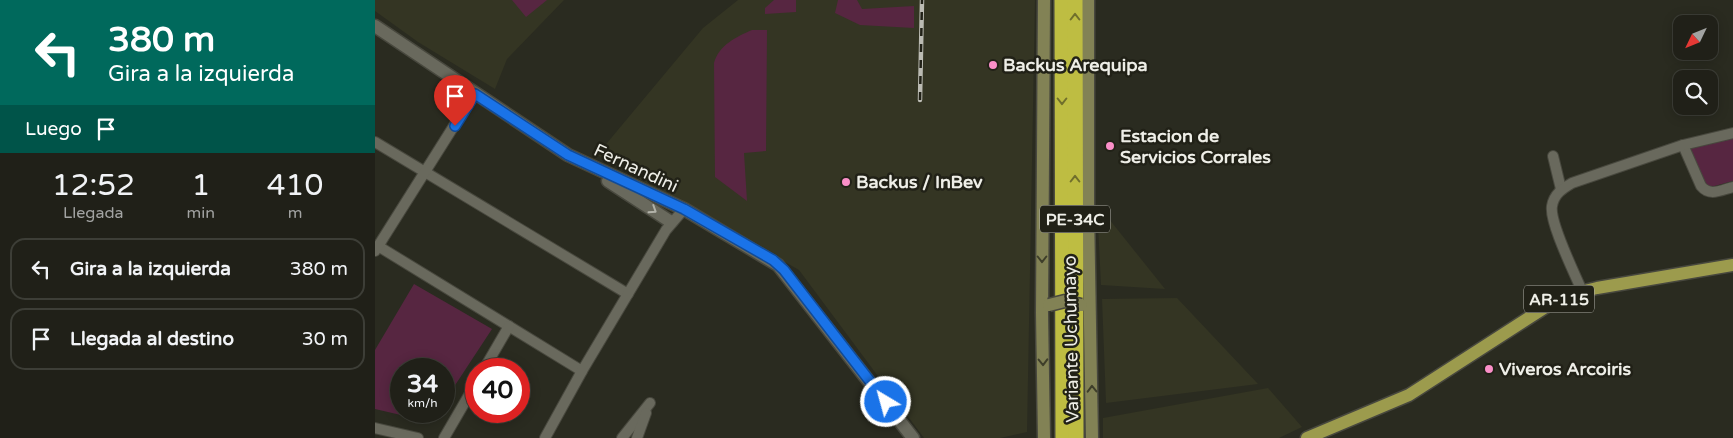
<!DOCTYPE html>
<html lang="es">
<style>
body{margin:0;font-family:"Varela Round",sans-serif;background:#2d2d25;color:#f1f3f6;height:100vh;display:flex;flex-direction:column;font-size:19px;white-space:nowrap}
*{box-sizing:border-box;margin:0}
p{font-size:16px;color:#a2a3a2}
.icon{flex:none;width:28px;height:28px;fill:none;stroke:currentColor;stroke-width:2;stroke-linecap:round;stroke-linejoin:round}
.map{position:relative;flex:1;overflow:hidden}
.panel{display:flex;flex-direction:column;background:#202018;width:375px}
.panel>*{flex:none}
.guide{background:#00695c;color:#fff;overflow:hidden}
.needle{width:32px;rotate:227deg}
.fabs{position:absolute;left:1298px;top:15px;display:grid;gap:10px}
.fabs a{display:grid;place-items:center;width:45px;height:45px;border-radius:10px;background:#202018;box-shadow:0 2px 12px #0003,0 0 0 1px #3d3e37;font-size:25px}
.speed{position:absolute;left:15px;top:358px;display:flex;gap:10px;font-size:25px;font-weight:700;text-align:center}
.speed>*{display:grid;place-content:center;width:65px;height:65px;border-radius:50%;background:#202018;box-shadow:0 2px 12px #0003,0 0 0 1px #3d3e37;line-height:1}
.speed small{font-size:12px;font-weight:400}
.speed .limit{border:8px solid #d22;background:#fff;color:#111}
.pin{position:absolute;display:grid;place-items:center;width:42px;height:42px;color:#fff;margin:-51px -21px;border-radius:50% 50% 50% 0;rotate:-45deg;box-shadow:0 0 5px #0007}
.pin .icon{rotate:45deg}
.me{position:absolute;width:55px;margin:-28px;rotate:323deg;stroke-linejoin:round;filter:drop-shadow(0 0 4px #0008)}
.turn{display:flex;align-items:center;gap:18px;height:105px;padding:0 25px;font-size:22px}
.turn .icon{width:65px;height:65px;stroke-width:2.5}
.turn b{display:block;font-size:35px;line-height:42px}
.then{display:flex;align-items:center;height:48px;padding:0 25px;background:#0003;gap:10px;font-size:19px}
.eta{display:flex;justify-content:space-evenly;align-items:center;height:85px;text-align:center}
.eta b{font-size:30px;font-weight:600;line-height:35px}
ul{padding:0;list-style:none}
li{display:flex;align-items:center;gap:15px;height:62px;margin:0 10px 8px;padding:0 15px;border:2px solid #3d3e37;border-radius:15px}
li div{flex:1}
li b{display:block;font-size:19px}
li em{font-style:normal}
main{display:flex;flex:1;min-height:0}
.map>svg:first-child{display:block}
</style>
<main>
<section class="panel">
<div class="guide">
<div class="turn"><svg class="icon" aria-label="left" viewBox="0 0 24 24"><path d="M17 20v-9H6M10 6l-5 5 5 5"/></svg><div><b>380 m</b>Gira a la izquierda</div></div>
<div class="then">Luego<svg class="icon" aria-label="arrive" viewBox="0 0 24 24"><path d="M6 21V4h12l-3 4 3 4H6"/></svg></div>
</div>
<div class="eta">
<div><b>12:52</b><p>Llegada</p></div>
<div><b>1</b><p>min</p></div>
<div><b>410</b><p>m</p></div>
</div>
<ul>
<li><svg class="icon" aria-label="left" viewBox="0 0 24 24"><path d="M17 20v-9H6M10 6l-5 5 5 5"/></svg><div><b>Gira a la izquierda</b></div><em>380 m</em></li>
<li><svg class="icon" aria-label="arrive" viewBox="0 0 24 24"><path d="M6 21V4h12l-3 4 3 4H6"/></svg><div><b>Llegada al destino</b></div><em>30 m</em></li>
</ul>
</section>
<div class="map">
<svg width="1358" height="438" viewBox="0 0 1358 438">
<rect width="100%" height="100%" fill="#2a2b20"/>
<!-- built -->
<g fill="#343523">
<path d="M0,0H189L132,59L120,89L43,42L0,11Z"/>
<path d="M363,0H660L652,432L625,438H549L424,270L222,155L328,28Z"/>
<path d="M722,204L790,289L726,285Z"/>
<path d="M802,298L883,384L731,403L727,299Z"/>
<path d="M893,388L927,427L904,438H728V418Z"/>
</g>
<!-- green -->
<g fill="#572641">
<path d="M137,0H172L151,17Z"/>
<path d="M399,0H421V12L390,14V8Z"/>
<path d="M463,0H482L487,9L539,6V28L485,25L460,13Z"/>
<path d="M377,30H392L391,151L369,153L372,201L340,177L339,63C344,45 361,37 377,30Z"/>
<path d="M1358,135V181L1332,188L1315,149L1317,147Z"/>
<path d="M39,284L117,329L69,402V369H26V411H63L56,422L0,409V350Z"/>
</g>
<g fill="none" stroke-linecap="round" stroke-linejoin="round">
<defs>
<g id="minor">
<path d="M0,142L253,294"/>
<path d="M1308,145L1326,186C1335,197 1346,190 1358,187"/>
<path d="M1178,156L1186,189"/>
<path d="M3,246L207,371"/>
<path d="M0,251L99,94"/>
<path d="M1207,291C1200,274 1174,222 1177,206C1179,194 1187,189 1197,183L1308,145L1358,133"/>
<path d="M109,369L134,326"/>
<path d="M0,428L43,438"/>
<path d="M69,438L101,383"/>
<path d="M170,438L207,371L291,230L309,209"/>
<path d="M247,438L275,403"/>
<path d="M262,438L271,413"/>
</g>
<g id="tertiary">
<path d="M0,26L193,155L309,209L403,265L538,438"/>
<path d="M233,181L296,222"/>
</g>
<g id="secondary">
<path d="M713,0V210L717,438"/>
<path d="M669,438L667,313L669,0"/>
</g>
<path id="primary" d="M932,438L1034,395L1180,301L1193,295L1222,288L1358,265"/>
<g id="motorway">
<path d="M687,0L688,438"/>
<path d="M700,0L701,438"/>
</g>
</defs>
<!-- minor casing -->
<use href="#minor" stroke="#48483e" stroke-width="12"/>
<!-- tertiary casing -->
<use href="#tertiary" stroke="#48483e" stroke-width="15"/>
<!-- secondary casing -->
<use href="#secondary" stroke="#48483e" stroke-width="15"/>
<!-- primary casing -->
<use href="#primary" stroke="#48483e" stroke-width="15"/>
<!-- motorway casing -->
<use href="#motorway" stroke="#48483e" stroke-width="18"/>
<!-- minor -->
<use href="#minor" stroke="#69695d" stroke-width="10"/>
<!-- tertiary -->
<use href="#tertiary" stroke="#69695d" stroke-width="12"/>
<!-- secondary -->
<use href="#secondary" stroke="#828255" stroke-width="12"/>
<!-- primary -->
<use href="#primary" stroke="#9c9b4d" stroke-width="12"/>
<!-- motorway -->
<use href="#motorway" stroke="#bebd42" stroke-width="15"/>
<defs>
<path id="rail" d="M545,100L547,0"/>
</defs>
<!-- rail casing -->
<use href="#rail" stroke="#bbbbb3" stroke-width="4.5"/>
<!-- rail -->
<use href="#rail" stroke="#212117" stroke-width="2.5" stroke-dasharray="8" stroke-linecap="butt"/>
<defs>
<path id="secondary-bridge" d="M674,305L690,301L706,305"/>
</defs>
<!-- secondary-bridge casing -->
<use href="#secondary-bridge" stroke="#48483e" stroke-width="15" stroke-linecap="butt"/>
<!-- secondary-bridge -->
<use href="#secondary-bridge" stroke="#828255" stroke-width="12"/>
</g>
<!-- one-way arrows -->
<defs><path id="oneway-chevron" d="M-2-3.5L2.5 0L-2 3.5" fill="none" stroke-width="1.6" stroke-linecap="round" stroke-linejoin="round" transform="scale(1.25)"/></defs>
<g stroke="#706f2c">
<use href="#oneway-chevron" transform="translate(700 17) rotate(-90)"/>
<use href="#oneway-chevron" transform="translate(687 101) rotate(90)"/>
<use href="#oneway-chevron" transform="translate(700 179) rotate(-90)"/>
</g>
<use stroke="#b2b2a9" href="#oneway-chevron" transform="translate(278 210) rotate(33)"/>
<g stroke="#3e3e2a">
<use href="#oneway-chevron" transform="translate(667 259) rotate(90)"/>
<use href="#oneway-chevron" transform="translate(668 362) rotate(89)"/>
<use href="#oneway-chevron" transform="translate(717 389) rotate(-91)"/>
</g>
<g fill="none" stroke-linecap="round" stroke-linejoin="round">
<defs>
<path id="route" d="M80,126L100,94L193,155L309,209L398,260L409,270L511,402"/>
</defs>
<!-- route casing -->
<use href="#route" stroke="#114b97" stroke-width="12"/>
<!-- route -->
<use href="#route" stroke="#1a73e8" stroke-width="9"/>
</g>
<!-- markers -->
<g fill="#fa8fc8" stroke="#212117" stroke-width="2">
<circle cx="618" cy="65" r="5"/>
<circle cx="735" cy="146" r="5"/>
<circle cx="471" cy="182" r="5"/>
<circle cx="1114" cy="369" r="5"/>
</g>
<g text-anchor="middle" stroke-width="5" stroke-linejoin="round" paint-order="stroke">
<!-- shield labels -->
<g fill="#212117" stroke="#b0b0a9" stroke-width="1">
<rect x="665" y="205.5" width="70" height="27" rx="4"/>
<rect x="1149" y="285.5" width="70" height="27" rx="4"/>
</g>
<g font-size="16" font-weight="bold" fill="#eeeee7">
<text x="700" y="225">PE-34C</text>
<text x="1184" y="305">AR-115</text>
</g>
<!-- poi labels -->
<g font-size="18" font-weight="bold" fill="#eeeee7" stroke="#212117" text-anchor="start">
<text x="628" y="71">Backus Arequipa</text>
<text x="745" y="142">Estacion de<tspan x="745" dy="21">Servicios Corrales</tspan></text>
<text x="481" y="188">Backus / InBev</text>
<text x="1124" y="375">Viveros Arcoiris</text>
</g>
<!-- street labels -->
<g font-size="18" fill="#eeeee7" stroke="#212117">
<text transform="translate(261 168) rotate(25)" y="6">Fernandini</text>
<text transform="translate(696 339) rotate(-91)" y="6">Variante Uchumayo</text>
</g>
</g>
</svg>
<div class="fabs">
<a><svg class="needle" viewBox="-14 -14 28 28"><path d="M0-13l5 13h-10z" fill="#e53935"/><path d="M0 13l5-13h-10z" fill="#a2a3a2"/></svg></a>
<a><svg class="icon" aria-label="search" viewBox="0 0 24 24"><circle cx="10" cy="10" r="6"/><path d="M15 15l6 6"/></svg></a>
</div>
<div class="speed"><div>34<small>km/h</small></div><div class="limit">40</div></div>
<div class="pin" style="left:80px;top:126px;background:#d93025"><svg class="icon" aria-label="arrive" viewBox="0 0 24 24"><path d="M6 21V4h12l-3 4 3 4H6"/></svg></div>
<svg class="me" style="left:511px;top:402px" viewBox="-20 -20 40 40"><circle r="17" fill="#1a73e8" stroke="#fff" stroke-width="3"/><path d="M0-11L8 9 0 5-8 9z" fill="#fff"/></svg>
</div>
</main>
